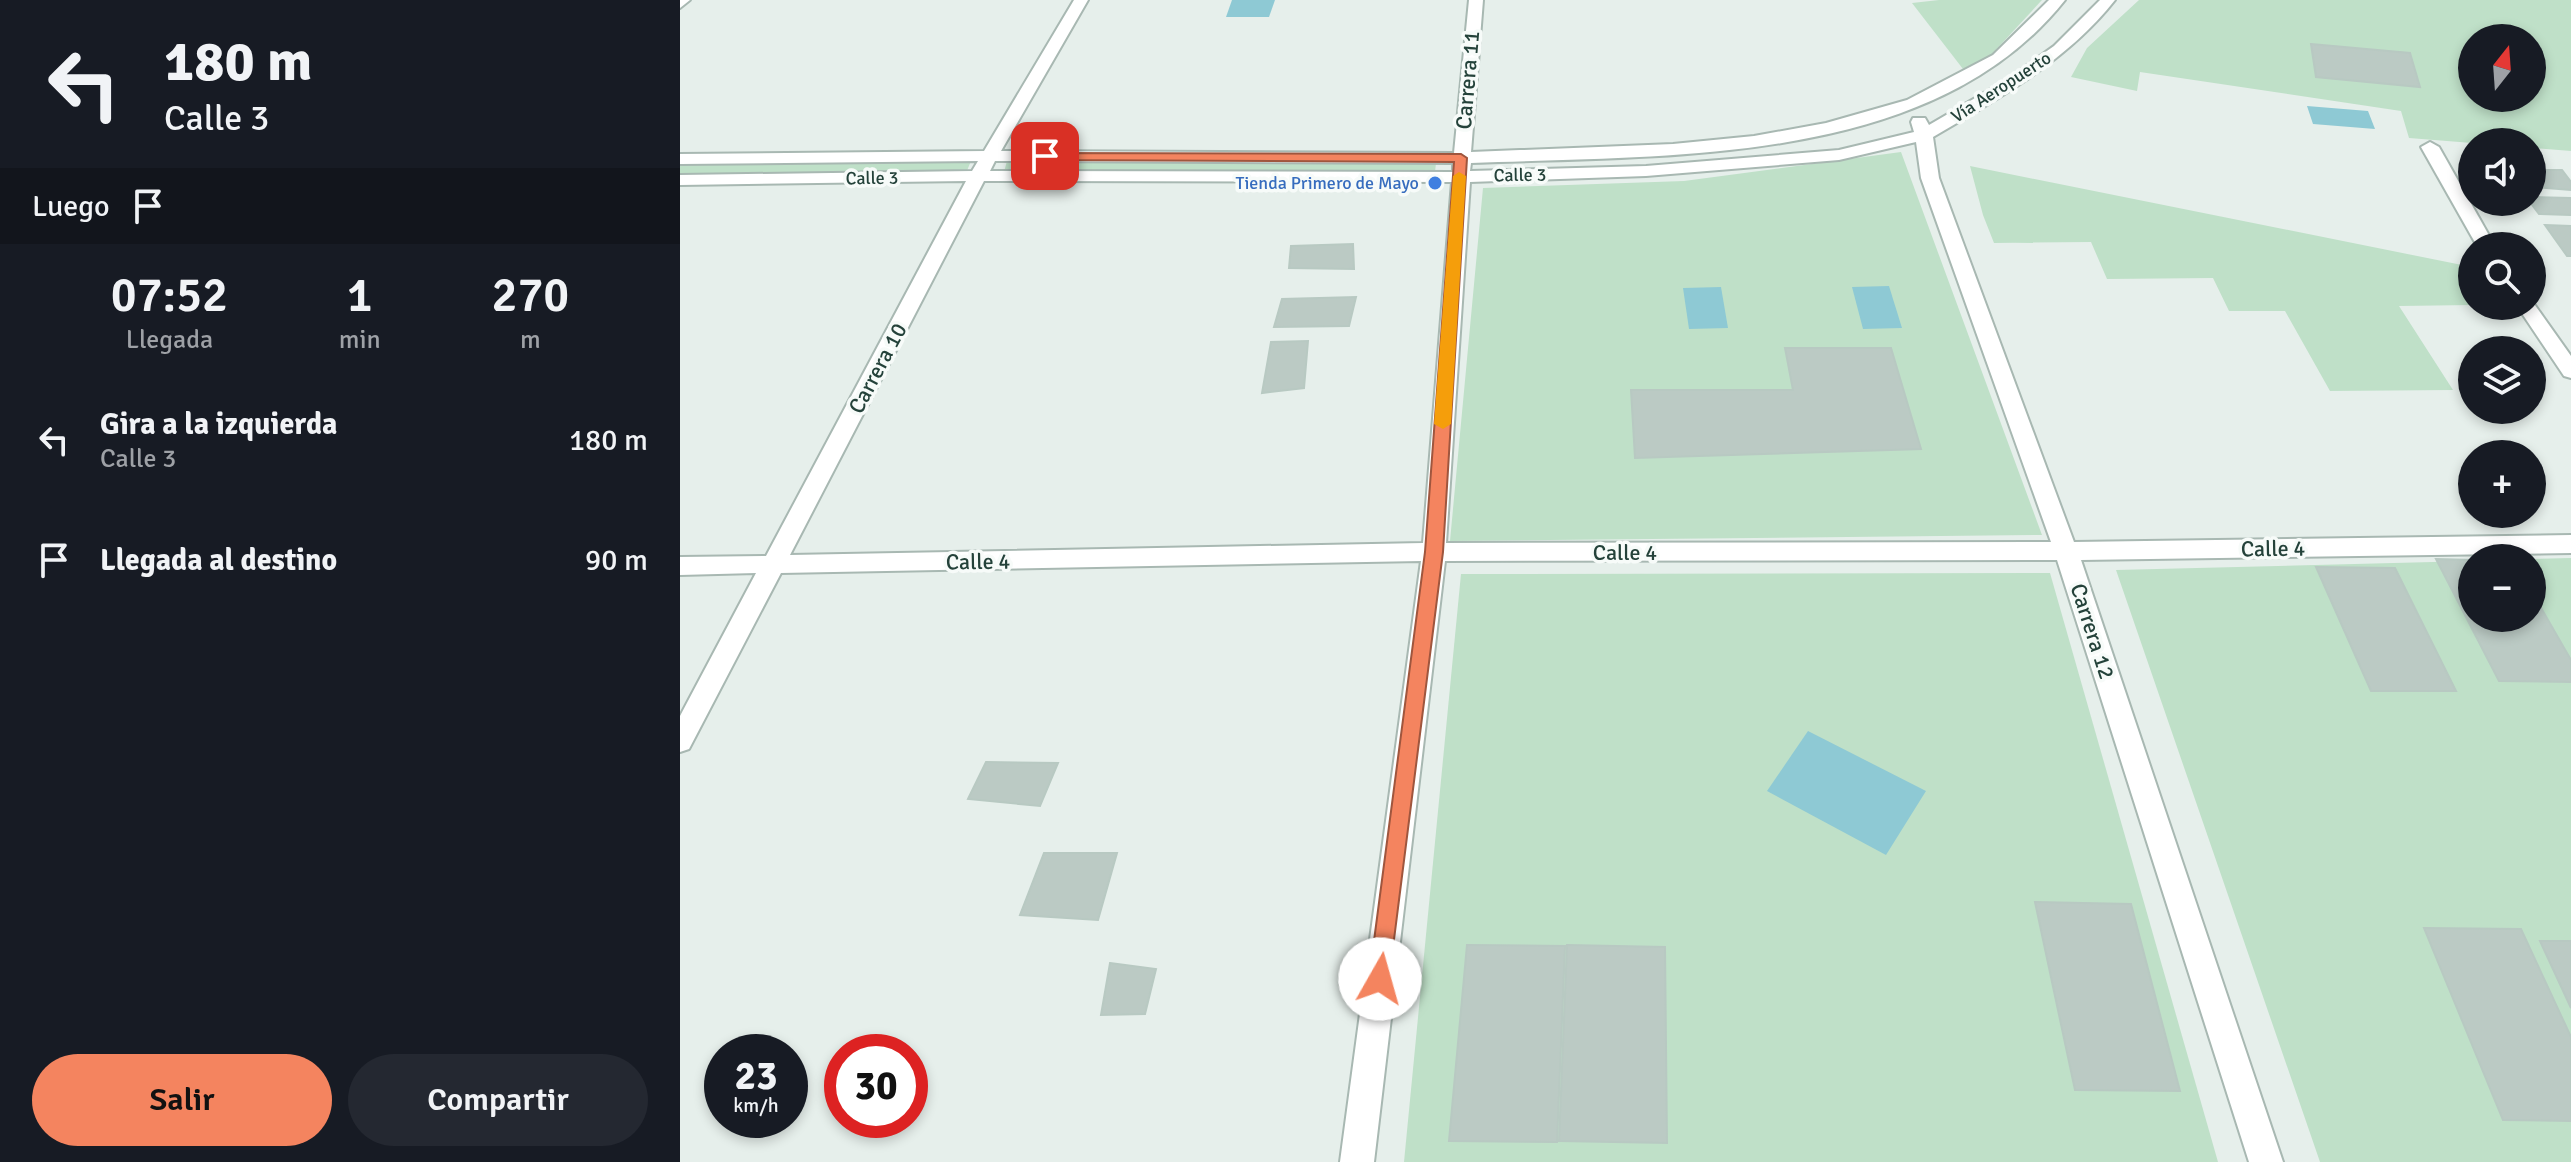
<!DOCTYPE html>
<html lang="es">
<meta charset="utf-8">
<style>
body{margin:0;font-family:Signika,sans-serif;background:#242831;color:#f1f3f6;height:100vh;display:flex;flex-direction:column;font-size:30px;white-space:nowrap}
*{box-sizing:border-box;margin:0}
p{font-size:26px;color:#9ea1a6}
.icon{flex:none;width:44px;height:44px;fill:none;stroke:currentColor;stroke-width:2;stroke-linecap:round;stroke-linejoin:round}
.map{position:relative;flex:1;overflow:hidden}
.details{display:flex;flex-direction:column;background:#171b24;width:680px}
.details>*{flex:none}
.banner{background:#171b24;color:#f1f3f6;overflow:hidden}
.needle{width:52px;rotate:17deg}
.controls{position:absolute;left:1778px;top:24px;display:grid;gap:16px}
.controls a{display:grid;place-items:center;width:88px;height:88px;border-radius:50%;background:#171b24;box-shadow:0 4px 12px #0003;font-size:40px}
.speed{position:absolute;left:24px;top:1034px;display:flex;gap:16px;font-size:40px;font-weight:700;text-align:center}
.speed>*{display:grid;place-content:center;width:104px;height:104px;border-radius:50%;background:#171b24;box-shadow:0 4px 12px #0003;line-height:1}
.speed small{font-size:20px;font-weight:400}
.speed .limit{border:12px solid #d22;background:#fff;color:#111}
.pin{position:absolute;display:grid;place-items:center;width:68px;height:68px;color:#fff;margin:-34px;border-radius:16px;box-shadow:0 4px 12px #0006}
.me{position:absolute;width:88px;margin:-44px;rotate:7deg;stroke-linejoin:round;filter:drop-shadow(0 0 6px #0008)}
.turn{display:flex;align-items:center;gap:28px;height:168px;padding:0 32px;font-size:36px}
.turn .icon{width:104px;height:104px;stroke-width:2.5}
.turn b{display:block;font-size:56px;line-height:68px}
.then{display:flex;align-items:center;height:76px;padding:0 32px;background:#0003;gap:16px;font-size:30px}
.eta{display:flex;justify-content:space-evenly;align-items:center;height:136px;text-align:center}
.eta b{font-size:48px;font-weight:600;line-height:56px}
.button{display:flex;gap:16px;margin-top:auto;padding:16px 32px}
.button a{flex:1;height:92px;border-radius:48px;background:#f4845f;color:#111;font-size:32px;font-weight:600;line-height:92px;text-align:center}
.button a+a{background:#242831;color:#f1f3f6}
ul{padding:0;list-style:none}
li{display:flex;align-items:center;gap:24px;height:120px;padding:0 32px}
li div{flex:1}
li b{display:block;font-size:30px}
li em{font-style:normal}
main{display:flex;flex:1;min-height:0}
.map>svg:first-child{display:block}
</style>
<main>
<section class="details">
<div class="banner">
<div class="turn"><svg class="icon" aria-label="left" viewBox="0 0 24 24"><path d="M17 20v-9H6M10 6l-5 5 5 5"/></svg><div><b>180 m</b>Calle 3</div></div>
<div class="then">Luego<svg class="icon" aria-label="arrive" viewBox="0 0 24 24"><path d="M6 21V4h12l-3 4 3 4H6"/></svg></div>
</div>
<div class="eta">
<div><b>07:52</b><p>Llegada</p></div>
<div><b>1</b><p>min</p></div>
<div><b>270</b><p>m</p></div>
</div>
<ul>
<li><svg class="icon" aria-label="left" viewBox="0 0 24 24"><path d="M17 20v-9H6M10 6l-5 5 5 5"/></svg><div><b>Gira a la izquierda</b><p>Calle 3</p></div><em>180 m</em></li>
<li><svg class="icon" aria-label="arrive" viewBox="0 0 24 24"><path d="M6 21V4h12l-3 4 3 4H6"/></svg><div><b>Llegada al destino</b></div><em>90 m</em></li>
</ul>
<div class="button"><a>Salir</a><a>Compartir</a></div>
</section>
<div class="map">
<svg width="1891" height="1162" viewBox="0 0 1891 1162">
<rect width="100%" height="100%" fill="#e6efeb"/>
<!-- green -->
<g fill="#bfe0c8" fill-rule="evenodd">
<path d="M1259,0H1362L1311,55L1283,69L1232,3Z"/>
<path d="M1459,0H1891V151L1852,148V142L1792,143L1729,138L1721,111L1460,72L1457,91L1391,77L1407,48ZM1792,38H1852V98H1792ZM1631,45L1730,53L1740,87L1636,77Z"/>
<path d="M1221,152L1362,535L770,541L803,188L1004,181Z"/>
<path d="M291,161L286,173L0,176V164Z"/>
<path d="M327,161L756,163L755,172H324Z"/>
<path d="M1290,166L1792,267V305L1719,306L1773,390L1650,391L1605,311H1549L1533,278L1427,279L1411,242L1314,243L1303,215Z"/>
<path d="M1891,558V1162H1640L1436,570L1792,561V618H1852V559Z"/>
<path d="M1370,573L1538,1162H724L781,574Z"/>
</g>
<!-- water -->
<g fill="#8ec9d4">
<path d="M552,0H595L589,17H546Z"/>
<path d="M1627,106L1688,111L1695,129L1633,124Z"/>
<path d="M1209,286L1222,328L1183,329L1172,287Z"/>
<path d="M1041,287L1048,328L1009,329L1003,288Z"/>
<path d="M1128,731L1246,791L1206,855L1087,791Z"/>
</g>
<!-- building -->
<g fill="#bbcac4" stroke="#b8c9c2" stroke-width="2">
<path d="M1631,44L1730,53L1740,87L1636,77Z"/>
<path d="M1852,170H1882L1891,182V190L1852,187Z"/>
<path d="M1852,197L1891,198V215L1859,214L1850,202Z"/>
<path d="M1865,225L1891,226V256H1887Z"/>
<path d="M673,244L674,269L609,268L611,246Z"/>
<path d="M676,297L669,326L594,327L602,299Z"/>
<path d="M628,341L624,388L582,393L591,342Z"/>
<path d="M1105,348H1211L1241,449L955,458L951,390H1113Z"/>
<path d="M1756,559L1792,560V618H1852V592L1891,660V682L1819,681Z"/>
<path d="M1636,567L1715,568L1776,691H1691Z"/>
<path d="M306,762L378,763L360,806L288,799Z"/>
<path d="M364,853H437L418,920L340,915Z"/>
<path d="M1355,902L1451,904L1500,1091L1395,1090Z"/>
<path d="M1744,928L1841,929L1891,1037V1121L1823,1120Z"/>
<path d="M1860,941H1891V1008Z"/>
<path d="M787,945L885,946L877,1142L769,1141Z"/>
<path d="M887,945L985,947L987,1143L879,1141Z"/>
<path d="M430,963L476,969L465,1014L421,1015Z"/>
</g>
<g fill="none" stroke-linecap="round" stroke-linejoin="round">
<defs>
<g id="street">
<path d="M0,0H10L0,8Z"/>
<path d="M394,0H408L321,151L774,153L789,0H803L791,152L993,144L1074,136L1146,123L1227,100L1313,55L1369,0H1385C1252,168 985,155 791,163L790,171L966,166L1159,150L1234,132L1231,122L1233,118H1245L1249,125L1326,80L1374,46L1420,0H1435C1387,61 1319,98 1253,137L1259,178L1394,542L1891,535V553L1401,560L1603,1162H1569L1377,560L765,561L694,1162H660L741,561L101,573L9,749L0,752V716L76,573L0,575V557L86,556L286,181L0,185V175L292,171L298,161L0,164V154L304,151ZM1236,142L1241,178L1371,542L766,543L790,182L966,176L1159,160ZM315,161L773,163V172L310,171ZM304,181L772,182L743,543L110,555Z"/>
<path d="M1750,142L1759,147L1815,246H1797L1741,147Z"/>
<path d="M1852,301L1891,356V378L1884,376L1837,306H1852Z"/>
</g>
</defs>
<!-- street casing -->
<use href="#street" stroke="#a8b8b2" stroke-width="4"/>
<!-- street -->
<use href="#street" fill="#fff" fill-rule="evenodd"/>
</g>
<!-- route -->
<path fill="#f4845f" stroke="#9f563e" stroke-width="2" d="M360,153L781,154L787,158L763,552L708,987L700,990L692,987L689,979L745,552L774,162L365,160L358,156Z"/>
<!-- slow -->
<path fill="#f59e0b" d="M779,172L786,176L771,424L763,429L754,424L773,176Z"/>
<!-- markers -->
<circle fill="#3f7fe0" stroke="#f7fbf9" stroke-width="3" cx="755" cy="183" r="8"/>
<g text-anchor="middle" stroke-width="7" stroke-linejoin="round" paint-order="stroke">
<!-- far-street labels -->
<g font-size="18" fill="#24423a" stroke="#f7fbf9">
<text transform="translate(1321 87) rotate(-33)" y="6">Vía Aeropuerto</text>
<text transform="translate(840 175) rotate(-1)" y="6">Calle 3</text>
<text transform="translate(192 178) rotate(-1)" y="6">Calle 3</text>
</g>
<!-- far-shop labels -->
<g font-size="18" fill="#366cbe" stroke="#f7fbf9" text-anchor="end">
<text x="739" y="189">Tienda Primero de Mayo</text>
</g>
<!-- street labels -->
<g font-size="22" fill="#24423a" stroke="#f7fbf9">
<text transform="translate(787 80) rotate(-85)" y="8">Carrera 11</text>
<text transform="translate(197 368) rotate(-62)" y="8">Carrera 10</text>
<text transform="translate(1593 548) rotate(-1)" y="8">Calle 4</text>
<text x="945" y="560">Calle 4</text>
<text transform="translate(298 561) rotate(-1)" y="8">Calle 4</text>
<text transform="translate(1413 631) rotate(72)" y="8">Carrera 12</text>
</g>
</g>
</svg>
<div class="controls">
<a><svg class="needle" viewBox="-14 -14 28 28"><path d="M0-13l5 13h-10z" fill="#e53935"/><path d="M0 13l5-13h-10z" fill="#9ea1a6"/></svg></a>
<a><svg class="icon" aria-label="sound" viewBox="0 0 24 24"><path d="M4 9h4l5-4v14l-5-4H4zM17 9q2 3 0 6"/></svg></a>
<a><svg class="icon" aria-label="search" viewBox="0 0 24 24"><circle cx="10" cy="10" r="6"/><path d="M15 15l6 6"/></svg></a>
<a><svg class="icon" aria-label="layers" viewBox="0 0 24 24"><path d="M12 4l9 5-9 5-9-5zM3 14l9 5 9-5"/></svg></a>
<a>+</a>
<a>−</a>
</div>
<div class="speed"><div>23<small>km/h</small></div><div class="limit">30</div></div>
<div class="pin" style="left:365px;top:156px;background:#d93025"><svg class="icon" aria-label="arrive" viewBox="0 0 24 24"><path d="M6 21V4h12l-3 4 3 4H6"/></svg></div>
<svg class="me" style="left:700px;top:979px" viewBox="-20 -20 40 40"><circle r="19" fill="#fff"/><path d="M0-13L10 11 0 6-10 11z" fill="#f4845f"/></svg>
</div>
</main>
